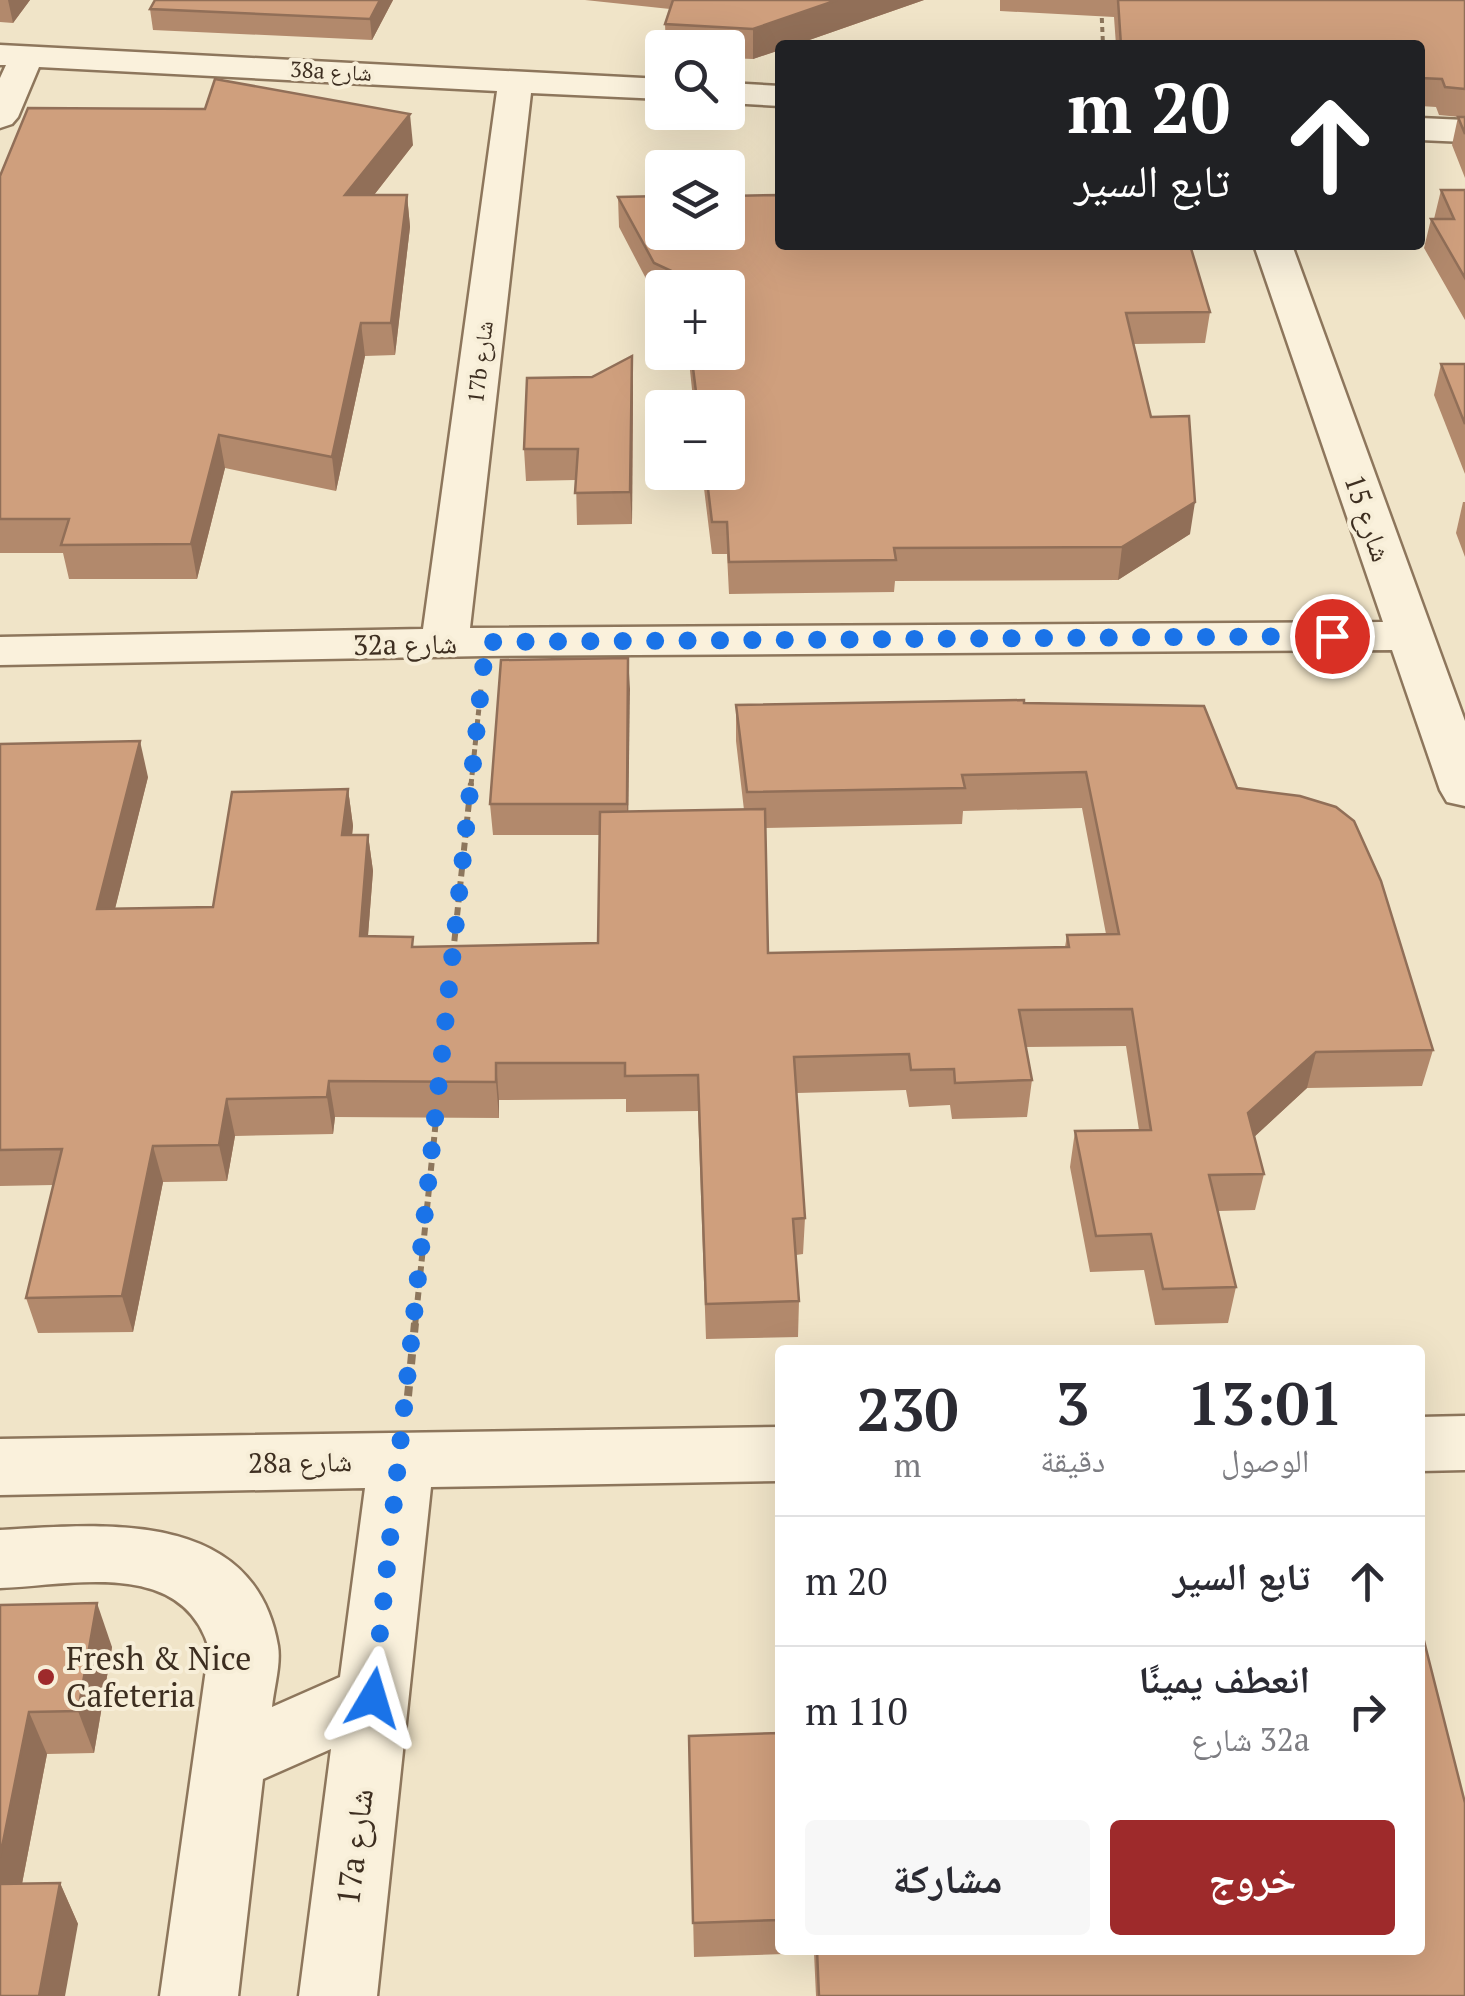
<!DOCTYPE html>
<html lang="ar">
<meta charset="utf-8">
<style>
body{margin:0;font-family:"PT Serif","Noto Naskh Arabic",serif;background:#f7f7f7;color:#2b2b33;direction:rtl;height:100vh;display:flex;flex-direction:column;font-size:38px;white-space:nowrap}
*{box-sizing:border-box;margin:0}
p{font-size:32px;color:#7c7c81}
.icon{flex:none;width:55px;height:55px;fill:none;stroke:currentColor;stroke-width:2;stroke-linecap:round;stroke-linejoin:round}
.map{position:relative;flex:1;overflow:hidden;direction:ltr}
.sheet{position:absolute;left:775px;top:1345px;width:650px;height:610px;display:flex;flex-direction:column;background:#fff;border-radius:10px;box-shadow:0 10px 40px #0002;direction:rtl}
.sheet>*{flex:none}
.banner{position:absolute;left:775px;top:40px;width:650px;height:210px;border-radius:10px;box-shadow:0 10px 40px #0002;direction:rtl;background:#202124;color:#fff;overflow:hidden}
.tools{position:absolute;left:645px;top:30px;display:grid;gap:20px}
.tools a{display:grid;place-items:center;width:100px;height:100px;border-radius:10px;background:#fff;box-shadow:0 10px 40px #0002;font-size:50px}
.pin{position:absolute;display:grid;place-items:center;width:85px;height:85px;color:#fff;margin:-42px;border:5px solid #fff;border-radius:50%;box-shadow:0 2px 10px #0007}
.me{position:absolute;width:110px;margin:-55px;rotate:7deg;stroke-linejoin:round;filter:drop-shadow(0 0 8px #0008)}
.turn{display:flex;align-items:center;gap:35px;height:210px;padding:0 30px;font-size:45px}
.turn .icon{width:130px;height:130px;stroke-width:2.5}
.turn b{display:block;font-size:70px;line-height:85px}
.eta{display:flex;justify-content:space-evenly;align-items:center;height:170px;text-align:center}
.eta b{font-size:60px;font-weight:700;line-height:70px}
.action{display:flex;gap:20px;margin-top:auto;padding:20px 30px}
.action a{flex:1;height:115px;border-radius:10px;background:#9e2a2b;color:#fff;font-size:40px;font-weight:700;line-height:115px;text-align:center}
.action a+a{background:#f7f7f7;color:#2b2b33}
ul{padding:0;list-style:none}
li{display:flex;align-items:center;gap:30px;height:130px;padding:0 30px;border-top:2px solid #e1e1e2}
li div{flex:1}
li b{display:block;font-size:38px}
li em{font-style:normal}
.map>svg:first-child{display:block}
</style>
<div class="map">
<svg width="1465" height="1996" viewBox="0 0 1465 1996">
<rect width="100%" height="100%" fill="#f0e4c8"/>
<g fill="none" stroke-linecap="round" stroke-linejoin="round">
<defs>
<g id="minor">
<path d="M0,45L662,79V99L531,93L470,628L1383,622L1254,245H1292L1465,721V806L1447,802L1440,790L1392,650L485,656L0,665V637L423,629L497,91L39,67L18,117L12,124L0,128V78L6,65H0Z"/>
<path d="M728,83L780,86V106L728,103Z"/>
<path d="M1420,118L1465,120V142L1420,140Z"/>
<path d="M1465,1416V1470L1420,1471V1417Z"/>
<path d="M780,1427V1481L431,1487L377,1996H299L331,1749L263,1779L238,1996H160L209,1648C182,1558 73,1585 0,1588V1530C103,1524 255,1508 278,1646C281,1664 274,1688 272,1707L340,1677L365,1488L0,1495V1439Z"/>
</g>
</defs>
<!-- minor casing -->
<use href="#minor" stroke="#8d765c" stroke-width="5"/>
<!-- path-far3 -->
<path stroke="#8d765c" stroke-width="4" stroke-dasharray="5 4" stroke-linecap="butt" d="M1101,0L1103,45"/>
<!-- path-far2 -->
<path stroke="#8d765c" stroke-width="5" stroke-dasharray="6 4" stroke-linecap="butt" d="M471,785L481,688"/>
<!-- path-far1 -->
<g stroke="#8d765c" stroke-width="6" stroke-dasharray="8 5" stroke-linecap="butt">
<path d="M453,954L471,783"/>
<path d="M415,1326L437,1110"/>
</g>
<!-- path -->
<path stroke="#8d765c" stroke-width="8" stroke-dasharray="10 6" stroke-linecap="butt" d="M408,1396L415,1323"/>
<!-- minor -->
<use href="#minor" fill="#faf1dc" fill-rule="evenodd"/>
</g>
<!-- wall -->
<g fill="#b2896c" fill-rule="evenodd">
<path d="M0,0H30L13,23L0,22Z"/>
<path d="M155,0H393L372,40L153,30L150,9Z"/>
<path d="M585,0H924L795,45H780V50L753,59L728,58V48H666L665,24L670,9Z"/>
<path d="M1000,0H1465V178L1452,145L1458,117H1460L1439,115L1436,107L1420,106V45H1116L1114,17L1000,11Z"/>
<path d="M413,145L374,195H407L410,227L395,355L365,356L336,491L225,468L197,579H69L63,553H0V176Z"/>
<path d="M1441,190H1465V320L1424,248L1431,219H1434Z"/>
<path d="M618,197L1210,312L1205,343L1133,344L1151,417L1190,534L1118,580L895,581L894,592L729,594L727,554H712L702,472H728V408H694L688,352H728V288H662V297L654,294L619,227Z"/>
<path d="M1441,364H1465V474L1434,395Z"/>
<path d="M633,386L632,524L577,525L576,480L526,481L524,449Z"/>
<path d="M1463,502H1465V557L1456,533Z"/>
<path d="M628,658V812L744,810L736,741V705L1024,703L1237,788L1433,1050L1422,1086L1307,1088L1254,1137L1264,1174L1255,1210L1218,1211L1236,1287L1228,1323L1155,1325L1144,1270L1090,1272L1070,1167L1075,1131L1139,1130L1126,1046L1026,1047L1032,1080L1027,1117L952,1119L950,1105L909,1107L906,1090L797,1093L805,1218L803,1254L796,1255L799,1301L798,1337L706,1339L698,1111L626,1112V1099L499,1100V1118L335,1117L333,1134L235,1136L227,1181L163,1182L133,1332L38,1333L26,1298L53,1185L0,1186V744L148,777L115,908L213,907L348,789L353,826L352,835H368L373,871L368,936L415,947L598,943L600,835H493L490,804ZM1082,808L1106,934L1067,935L1065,947L768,953L765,828L962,824L963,811Z"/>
<path d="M0,1605L112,1647L94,1753L47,1754L22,1884L60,1883L78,1924L0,1996Z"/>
<path d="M780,1733V1950H1420L1465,1996H816L814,1953L694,1957L689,1736Z"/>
</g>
<!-- shaded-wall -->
<g fill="#916f58">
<path d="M8,0H30L13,23Z"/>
<path d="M380,0H393L372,40L370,19Z"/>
<path d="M837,0H924L795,45H780V50L753,59V29Z"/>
<path d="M410,114L413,145L349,227L345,195Z"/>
<path d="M407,195L410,227L395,355L391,323Z"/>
<path d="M361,323L365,356L336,491L332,457Z"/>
<path d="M632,356L633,386L632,524L630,492Z"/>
<path d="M219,435L225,468L197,579L191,544Z"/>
<path d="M1195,502L1190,534L1118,580L1122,547Z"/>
<path d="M628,658L630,689L628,835L627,804Z"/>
<path d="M140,741L148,777L106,945L97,909Z"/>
<path d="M348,789L353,826L348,872L342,835Z"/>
<path d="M368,835L373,871L365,973L360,936Z"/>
<path d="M1316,1052L1307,1088L1240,1150L1248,1113Z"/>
<path d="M496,1063L499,1100V1118L496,1082Z"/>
<path d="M329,1081L335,1117L333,1134L327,1097Z"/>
<path d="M227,1099L235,1136L227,1181L219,1145Z"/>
<path d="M153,1146L163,1182L133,1332L122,1296Z"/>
<path d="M97,1603L112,1647L94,1753L78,1711Z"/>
<path d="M29,1712L47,1754L14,1925L0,1895V1857Z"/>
<path d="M60,1883L78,1924L65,1996H39Z"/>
</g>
<!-- building -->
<g fill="#cf9f7d" stroke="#916f58" stroke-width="2.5">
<path d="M155,0H380L370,19L150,9Z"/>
<path d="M673,0H837L753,29L665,24Z"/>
<path d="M1118,0H1465V89L1445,87L1442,79L1420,78V45H1121Z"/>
<path d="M215,79L410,114L345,195H407L391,323H361L332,457L219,435L191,544L61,545L69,519H0V176L28,108L205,109Z"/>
<path d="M1458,117H1465V134Z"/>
<path d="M1441,190H1465V278L1431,219H1454Z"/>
<path d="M780,195V245H1190L1210,312L1126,313L1151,417L1189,416L1195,502L1122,547L894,548L896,560L729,562L727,522H712L706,472H728V408H698L691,352H728V304L736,300L728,296V288H708L654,263L618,197L662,196V232H728V196Z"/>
<path d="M632,356L630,492L575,493L578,449H524L527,378L592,377Z"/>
<path d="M1441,364H1465V424Z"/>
<path d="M628,658L627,804H490L501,660Z"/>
<path d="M1024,700V703L1204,706L1237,788L1300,796L1336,807L1354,821L1381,881L1433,1050L1316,1052L1248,1113L1264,1174L1209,1175L1236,1287L1163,1289L1151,1234L1096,1236L1075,1131L1151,1130L1132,1009L1019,1010L1032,1080L955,1083L954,1069L911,1070L909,1054L794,1057L805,1218L793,1219L799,1301L706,1304L698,1075L625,1076V1063H496V1082L329,1081L327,1097L227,1099L219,1145L153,1146L122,1296L26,1298L62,1149L0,1150V744L140,741L97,909L213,907L232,792L348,789L342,835H368L360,936L413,937L412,947L598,943L600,812L765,809L768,953L1069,947L1067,935L1119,934L1086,772L962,775L965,788L747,792L736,705Z"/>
<path d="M97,1603L78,1711L29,1712L0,1857V1605Z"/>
<path d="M1420,1625L1465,1803V1996H819L817,1950H1420Z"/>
<path d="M780,1733V1920L693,1923L689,1736Z"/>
<path d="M60,1883L39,1996H0V1884Z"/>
</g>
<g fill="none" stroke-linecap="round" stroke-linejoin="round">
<!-- route -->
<path stroke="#1a73e8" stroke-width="18" stroke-dasharray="0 32.4" d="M373,1698L486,642L1332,636"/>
</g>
<!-- markers -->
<circle fill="#9e2a2b" stroke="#f7eed8" stroke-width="4" cx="46" cy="1677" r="10"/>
<g text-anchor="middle" stroke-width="8" stroke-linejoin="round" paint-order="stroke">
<!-- far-street labels -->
<g font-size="22" fill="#3d2e20" stroke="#f7eed8">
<text transform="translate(331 71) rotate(3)" y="8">38a شارع</text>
<text transform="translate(480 362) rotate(-83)" y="8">17b شارع</text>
</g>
<!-- street labels -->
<g font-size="28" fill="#3d2e20" stroke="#f7eed8">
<text transform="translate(1368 518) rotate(71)" y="10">شارع 15</text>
<text transform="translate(405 644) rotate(-1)" y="10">32a شارع</text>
<text transform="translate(300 1462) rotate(-1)" y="10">28a شارع</text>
</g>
<!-- near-poi labels -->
<g font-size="32" fill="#3d2e20" stroke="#f7eed8" text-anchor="start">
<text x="66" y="1670">Fresh &amp; Nice<tspan x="66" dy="37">Cafeteria</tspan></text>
</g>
<!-- near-street labels -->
<g font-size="32" fill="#3d2e20" stroke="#f7eed8">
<text transform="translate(355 1847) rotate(-83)" y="11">17a شارع</text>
</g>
</g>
</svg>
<div class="tools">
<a><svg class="icon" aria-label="search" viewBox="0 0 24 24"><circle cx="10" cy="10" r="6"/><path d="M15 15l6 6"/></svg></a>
<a><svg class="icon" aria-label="layers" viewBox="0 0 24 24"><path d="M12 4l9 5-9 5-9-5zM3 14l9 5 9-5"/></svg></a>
<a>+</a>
<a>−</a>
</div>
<div class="pin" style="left:1332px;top:636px;background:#d93025"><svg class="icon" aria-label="arrive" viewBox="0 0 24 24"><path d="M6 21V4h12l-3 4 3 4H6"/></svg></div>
<svg class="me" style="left:373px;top:1698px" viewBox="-20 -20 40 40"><path d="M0-17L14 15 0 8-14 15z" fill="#1a73e8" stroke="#fff" stroke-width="4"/></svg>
<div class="banner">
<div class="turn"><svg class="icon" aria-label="ahead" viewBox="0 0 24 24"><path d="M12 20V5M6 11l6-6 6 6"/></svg><div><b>20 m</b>تابع السير</div></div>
</div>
<section class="sheet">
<div class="eta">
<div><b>13:01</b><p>الوصول</p></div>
<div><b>3</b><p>دقيقة</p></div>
<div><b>230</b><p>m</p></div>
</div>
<ul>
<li><svg class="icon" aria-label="ahead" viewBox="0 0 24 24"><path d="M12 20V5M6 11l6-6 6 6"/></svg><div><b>تابع السير</b></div><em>20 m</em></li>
<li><svg class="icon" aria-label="right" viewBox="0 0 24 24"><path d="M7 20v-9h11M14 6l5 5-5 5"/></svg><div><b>انعطف يمينًا</b><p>32a شارع</p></div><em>110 m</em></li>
</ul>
<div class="action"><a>خروج</a><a>مشاركة</a></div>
</section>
</div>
